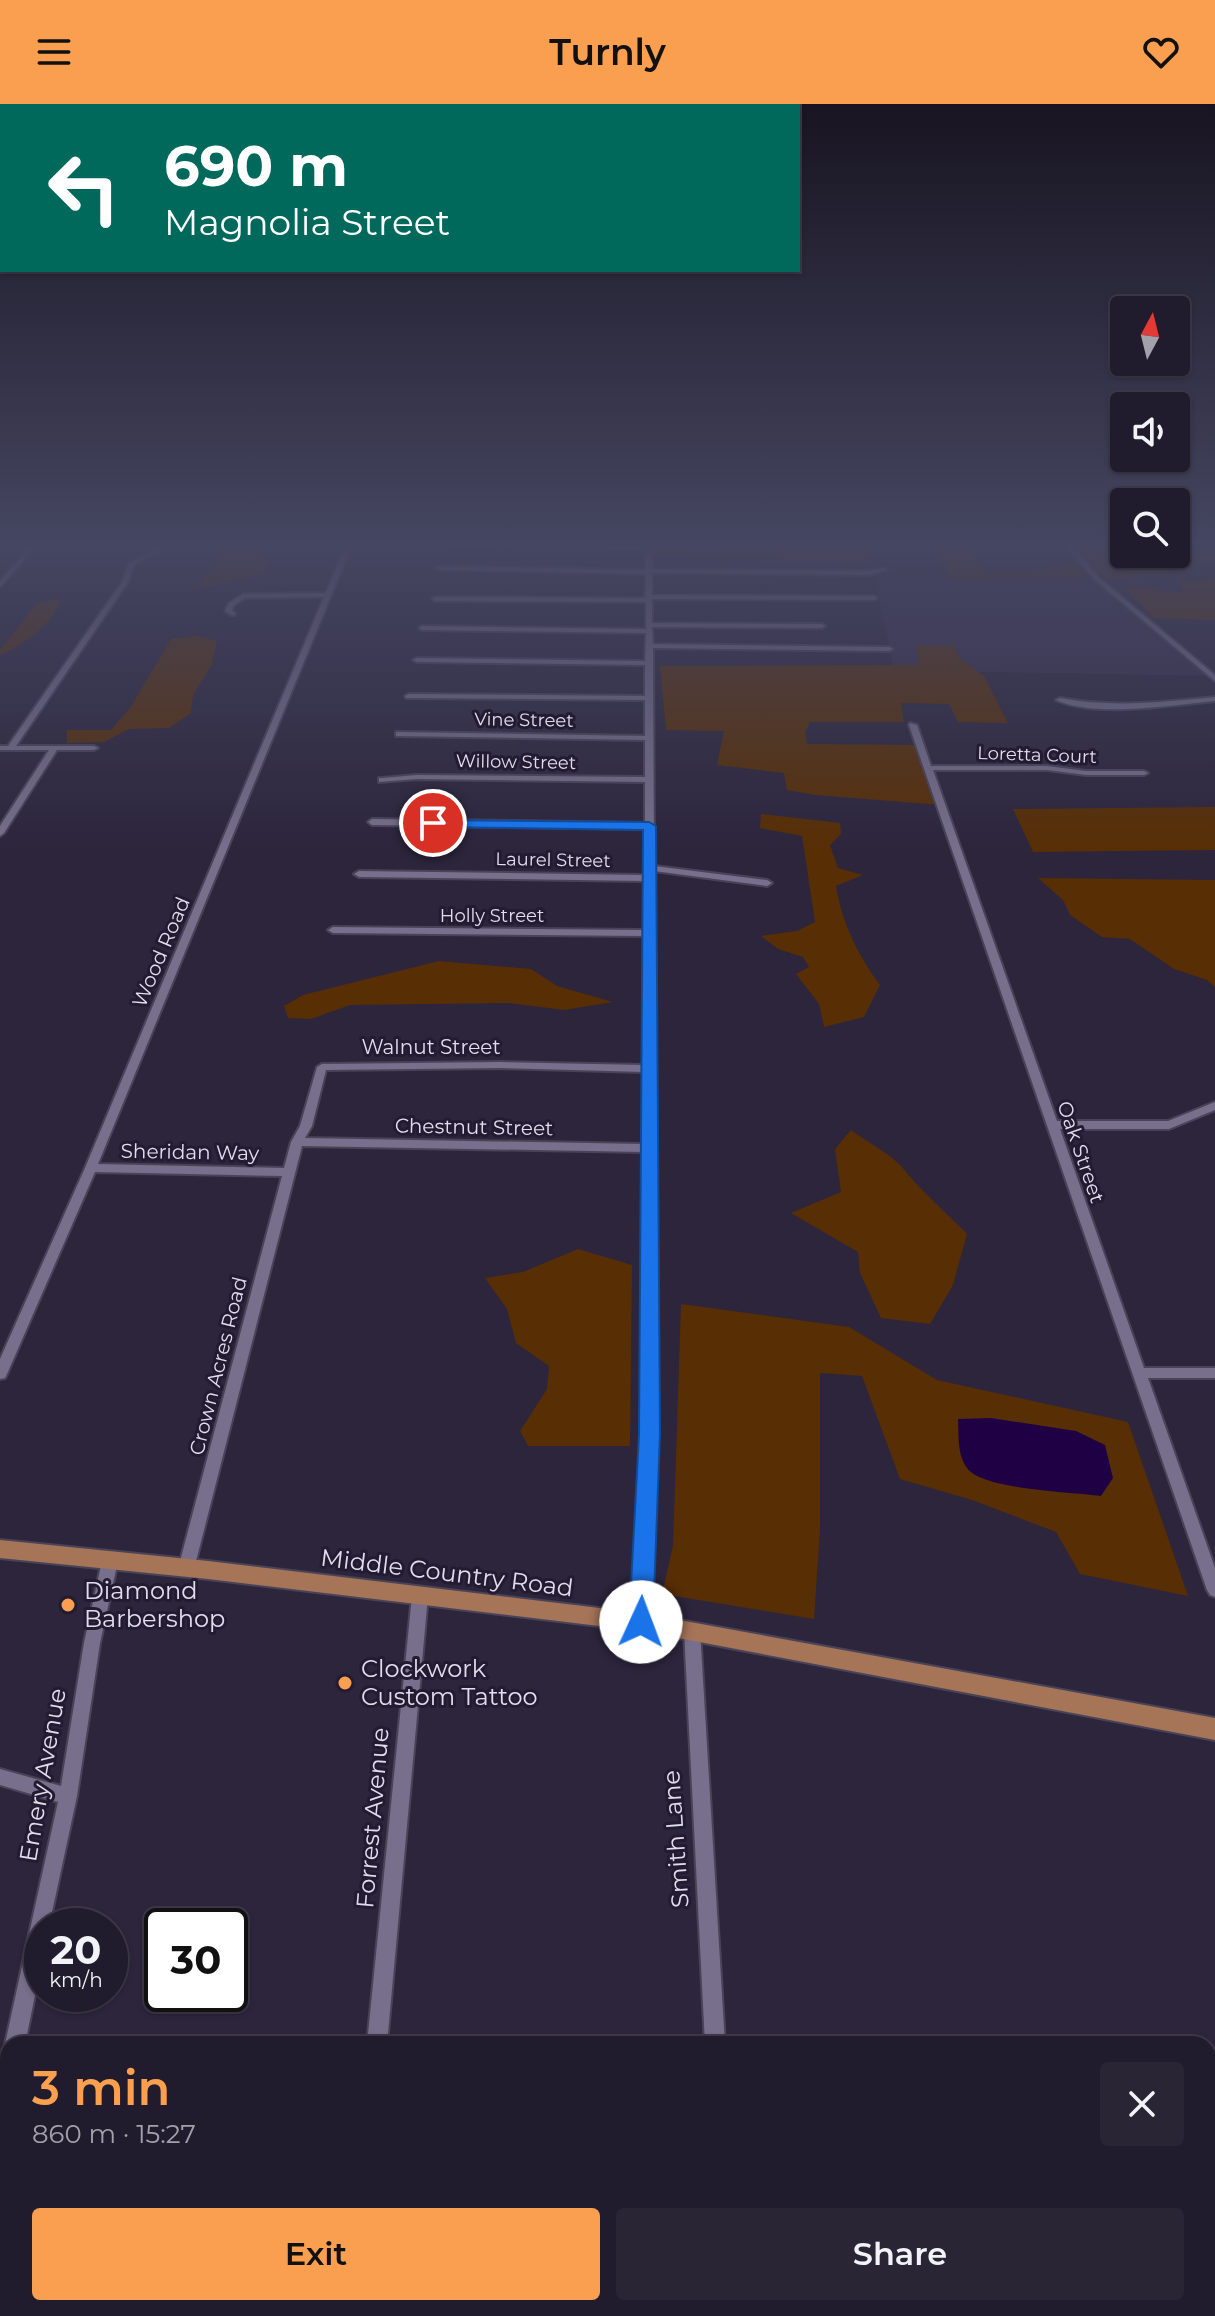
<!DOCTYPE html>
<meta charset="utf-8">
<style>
body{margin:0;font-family:Montserrat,sans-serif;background:#292535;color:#f1f3f6;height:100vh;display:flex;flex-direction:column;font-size:30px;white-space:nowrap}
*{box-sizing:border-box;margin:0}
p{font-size:26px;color:#a2a1aa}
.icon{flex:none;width:44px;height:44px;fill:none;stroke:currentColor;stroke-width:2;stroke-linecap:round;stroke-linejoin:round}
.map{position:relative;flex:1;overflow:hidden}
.panel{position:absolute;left:0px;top:1932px;width:1216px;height:280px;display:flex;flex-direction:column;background:#211c2d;border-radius:24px 24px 0 0;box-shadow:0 2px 6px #0004,0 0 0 2px #3e3a49}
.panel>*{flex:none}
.guide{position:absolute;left:0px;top:0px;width:800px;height:168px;box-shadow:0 2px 6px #0004,0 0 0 2px #3e3a49;background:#00695c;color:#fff;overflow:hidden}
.needle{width:52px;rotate:7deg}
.fabs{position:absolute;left:1110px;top:192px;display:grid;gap:16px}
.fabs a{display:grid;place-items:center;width:80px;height:80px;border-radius:8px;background:#211c2d;box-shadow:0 2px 6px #0004,0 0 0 2px #3e3a49;font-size:40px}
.speed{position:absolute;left:24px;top:1804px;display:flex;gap:16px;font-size:40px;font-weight:700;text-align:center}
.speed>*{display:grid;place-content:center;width:104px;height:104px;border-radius:50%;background:#211c2d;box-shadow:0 2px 6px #0004,0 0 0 2px #3e3a49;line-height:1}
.speed small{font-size:20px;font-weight:400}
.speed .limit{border:4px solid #111;border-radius:12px;background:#fff;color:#111}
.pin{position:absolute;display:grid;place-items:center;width:68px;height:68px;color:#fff;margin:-34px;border:4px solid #fff;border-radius:50%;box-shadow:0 2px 8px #0007}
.me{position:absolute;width:88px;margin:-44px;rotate:2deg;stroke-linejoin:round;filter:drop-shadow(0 0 6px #0008)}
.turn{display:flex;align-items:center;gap:28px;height:168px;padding:0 32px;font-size:36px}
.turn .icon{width:104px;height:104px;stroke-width:2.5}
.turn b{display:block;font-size:56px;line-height:68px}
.round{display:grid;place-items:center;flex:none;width:84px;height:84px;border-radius:8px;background:#292535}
.overview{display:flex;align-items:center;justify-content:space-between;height:136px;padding:0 32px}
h1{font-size:48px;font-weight:600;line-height:60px;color:#fa9f50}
.button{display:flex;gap:16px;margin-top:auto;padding:16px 32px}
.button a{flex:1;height:92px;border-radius:8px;background:#fa9f50;color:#111;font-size:32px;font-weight:600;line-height:92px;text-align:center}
.button a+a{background:#292535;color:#f1f3f6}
header{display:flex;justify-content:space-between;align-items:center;height:104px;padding:0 32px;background:#fa9f50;color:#111;font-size:36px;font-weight:600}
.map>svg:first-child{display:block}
</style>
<header><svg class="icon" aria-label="menu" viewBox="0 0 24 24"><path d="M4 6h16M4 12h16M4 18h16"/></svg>Turnly<svg class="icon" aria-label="heart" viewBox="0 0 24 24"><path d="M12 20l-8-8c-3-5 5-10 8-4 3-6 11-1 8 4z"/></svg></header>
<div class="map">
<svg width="1215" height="2212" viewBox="0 0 1215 2212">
<rect width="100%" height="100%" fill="#2c253c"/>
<!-- built -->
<path fill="#362e4a" d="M875,474L1096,475L1212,572L894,566Z"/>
<!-- green -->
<g fill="#582e04">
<path d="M227,438H269L257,446L269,460L261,470L197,485Z"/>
<path d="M743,438L968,441L987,470L1026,469L1071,459L1085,473L950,474L934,445L865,444L867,457L653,453L652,440L742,441Z"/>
<path d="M1077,443L1124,444V450H1176V445H1215V459L1192,457L1184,459L1189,468L1107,475L1084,456Z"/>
<path d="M1215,475V516L1154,514L1130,490L1128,484C1146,478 1163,491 1182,488L1180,478Z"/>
<path d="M61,495C54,519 22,542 0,551V546L37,499Z"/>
<path d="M197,532L217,537L212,560L193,591L191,609L169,624L129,625L104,638L67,639V626H111L130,604L171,535Z"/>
<path d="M916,541L954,542L960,555L984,572L1008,619L958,618L949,600L901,599L904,618H810L805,628L807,640L920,641L941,701L815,691L787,686L784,669L717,661L724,627L666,626L660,562L920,561Z"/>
<path d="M1215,703V746L1033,748L1013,705Z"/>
<path d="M761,710L840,719L841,730L830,741L838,764L863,771L836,782C842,819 858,851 880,881L864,913L824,923L819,900L796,870L809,863L803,853L778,845L761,832L797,827L815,818L802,732L760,724Z"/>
<path d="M1038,774L1215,776V883L1207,876L1174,865L1130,835L1102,833L1070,811L1063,796Z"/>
<path d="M439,857L531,865L557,882L613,898L564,906L509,899L350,901L311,915L288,914L284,902L303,891Z"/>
<path d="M851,1026C868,1039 894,1051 906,1068C923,1089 947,1109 967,1130L953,1181L930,1220L881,1214L860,1169L858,1148L791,1109L841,1088L835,1045Z"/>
<path d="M578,1145L632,1161L630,1342H528L520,1327L547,1285L549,1262L516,1239L507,1205L485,1174L523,1168Z"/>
<path d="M681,1200L849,1223L937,1276L1128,1318L1188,1492L1080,1470L1056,1428L972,1396L900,1375L862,1272L820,1269V1426L814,1515L662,1490L673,1442Z"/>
</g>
<!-- water -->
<path fill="#200044" d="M991,1314L1076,1327L1105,1341L1113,1374L1101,1392C1072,1388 983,1386 967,1364C957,1350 959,1332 958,1315Z"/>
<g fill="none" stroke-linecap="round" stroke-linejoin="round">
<defs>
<g id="minor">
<path d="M34,438H40L0,483V477Z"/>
<path d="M134,438H144L160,442L169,438H177L134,461L128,478L16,642H94L98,644L94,646H57L4,729L0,732V722L49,646H0V642H8L122,478L129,459L156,445Z"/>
<path d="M347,438H353L98,1060L284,1064L291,1038L300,1022L317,963L322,960L500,958L644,961V832L333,829L328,826L333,823L644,826V777L359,773L354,770L359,767L644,771L645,725L372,721L368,718L372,715L645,719V678L417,675L379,678V674H382L417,671L645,673V636L396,632V628H399L645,632V596L406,594L405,592L409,590L645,592V561L417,558L413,556L417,554L645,557L646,529L422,526L419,524L422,522L646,525V498L435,497L432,495L435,493L645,494L646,470L440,466L437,464L440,462L645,466L646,445L449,443L447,442V440L646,441V438H652V465L869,467L884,464L887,466L869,471L652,469V491L874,492L877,494L874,496L652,495V519L822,520L825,522L822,524L652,523L653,540L889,543L893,545L889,547L653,544L654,762L767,776L772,779L767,782L654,767L656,1330L649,1518L647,1523L641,1525L635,1523L633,1518L642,1330L643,1048L302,1042L194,1465L191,1470L186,1472L181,1470L178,1465L282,1072L95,1068L7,1270L5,1274L0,1275V1255L85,1064L324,493L245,494L234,501L232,506L235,509V511H231L225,507L229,499L243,490L326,489ZM500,964L644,968L643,1040L305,1034L312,1022L326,966Z"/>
<path d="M1063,438H1069L1098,473L1215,571V577L1094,475Z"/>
<path d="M1215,593V597C1172,601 1095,614 1056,596L1060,594C1112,604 1163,598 1215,593Z"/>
<path d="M910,619L917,621L931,662H1047L1086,667H1144L1148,669L1144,671H1086L1047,666H933L1057,1017H1168L1215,998V1006L1169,1025H1060L1144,1264H1215V1274H1148L1215,1464V1493L1210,1491L1207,1486L909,621Z"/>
<path d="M110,1450L115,1452L118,1457L100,1539L77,1692L49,1822H42V1857L25,1940H8V1946L5,1940L58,1698L0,1681V1665L61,1682L84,1539L102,1457L105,1452Z"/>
<path d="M420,1485L425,1487L428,1492L387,1940H367L412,1492L415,1487Z"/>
<path d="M692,1519L698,1521L700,1526L725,1940H705L684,1526L686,1521Z"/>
<rect x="1208" y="1949" width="7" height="20"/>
<path d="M8,1962V2005L2,2008L0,2007V1968L1,1965Z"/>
<path d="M341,2204H363L362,2212H340Z"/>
<path d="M717,2204H739L740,2212H718Z"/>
<path d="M944,2204H966L967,2212H945Z"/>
<path d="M1181,2204H1203L1205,2212H1183Z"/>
</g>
<path id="major" d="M0,1436L208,1457L641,1509L1215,1614V1636L641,1527L208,1475L0,1454Z"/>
</defs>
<!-- minor casing -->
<use href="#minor" stroke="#494357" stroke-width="4"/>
<!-- major casing -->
<use href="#major" stroke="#494357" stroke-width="4"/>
<!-- minor -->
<use href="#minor" fill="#776f8b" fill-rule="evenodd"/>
<!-- major -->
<use href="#major" fill="#a67457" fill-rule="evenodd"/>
</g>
<!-- sky -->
<linearGradient id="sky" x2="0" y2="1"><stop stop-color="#181421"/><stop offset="0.59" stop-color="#454661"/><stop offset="1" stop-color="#454661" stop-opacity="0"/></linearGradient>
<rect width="1215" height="748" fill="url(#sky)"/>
<!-- route -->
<path fill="#1a73e8" stroke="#114b97" stroke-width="2" d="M429,716L649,718L656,722L660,1330L653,1518L649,1526L641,1529L633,1526L629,1518L639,1330L643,726L433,723L427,719Z"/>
<!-- markers -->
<g fill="#fa9f50" stroke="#221b31" stroke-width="3">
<circle cx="68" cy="1501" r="8"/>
<circle cx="345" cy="1579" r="8"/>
</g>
<g text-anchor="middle" stroke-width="6" stroke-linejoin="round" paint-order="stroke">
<!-- far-street labels -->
<g font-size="18" fill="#e1dded" stroke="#221b31">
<text transform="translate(524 616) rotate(1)" y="6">Vine Street</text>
<text transform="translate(1037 651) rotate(2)" y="6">Loretta Court</text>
<text transform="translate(516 658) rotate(1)" y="6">Willow Street</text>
<text transform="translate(553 756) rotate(1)" y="6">Laurel Street</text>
<text x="492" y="818">Holly Street</text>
</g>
<!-- street labels -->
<g font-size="20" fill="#e1dded" stroke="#221b31">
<text transform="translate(161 848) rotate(-67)" y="7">Wood Road</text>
<text x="431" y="950">Walnut Street</text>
<text transform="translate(474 1023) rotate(1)" y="7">Chestnut Street</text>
<text transform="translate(190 1048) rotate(1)" y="7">Sheridan Way</text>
<text transform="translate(1081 1048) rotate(71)" y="7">Oak Street</text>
<text transform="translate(218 1262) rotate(-76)" y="7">Crown Acres Road</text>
</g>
<!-- near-street labels -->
<g font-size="24" fill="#e1dded" stroke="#221b31">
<text transform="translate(447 1469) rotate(7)" y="8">Middle Country Road</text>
<text transform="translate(43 1671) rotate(-80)" y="8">Emery Avenue</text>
<text transform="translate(373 1714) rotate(-85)" y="8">Forrest Avenue</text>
<text transform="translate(676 1735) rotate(-94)" y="8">Smith Lane</text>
</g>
<!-- near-poi labels -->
<g font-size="24" fill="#e1dded" stroke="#221b31" text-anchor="start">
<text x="84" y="1495">Diamond<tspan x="84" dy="28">Barbershop</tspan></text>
<text x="361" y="1573">Clockwork<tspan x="361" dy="28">Custom Tattoo</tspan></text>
</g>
</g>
</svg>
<div class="fabs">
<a><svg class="needle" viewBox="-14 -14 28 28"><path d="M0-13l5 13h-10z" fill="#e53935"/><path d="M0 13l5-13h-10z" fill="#a2a1aa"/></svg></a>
<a><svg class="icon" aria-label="sound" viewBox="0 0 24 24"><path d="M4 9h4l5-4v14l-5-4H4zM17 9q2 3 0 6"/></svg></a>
<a><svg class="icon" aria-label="search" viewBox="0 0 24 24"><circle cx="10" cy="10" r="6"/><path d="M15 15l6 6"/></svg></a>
</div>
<div class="speed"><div>20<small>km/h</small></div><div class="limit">30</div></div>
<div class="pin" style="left:433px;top:719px;background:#d93025"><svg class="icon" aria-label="arrive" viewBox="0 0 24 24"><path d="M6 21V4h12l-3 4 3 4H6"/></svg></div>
<svg class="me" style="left:641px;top:1518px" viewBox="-20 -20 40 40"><circle r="19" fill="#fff"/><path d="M0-13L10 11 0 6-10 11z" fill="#1a73e8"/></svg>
<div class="guide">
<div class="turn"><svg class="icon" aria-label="left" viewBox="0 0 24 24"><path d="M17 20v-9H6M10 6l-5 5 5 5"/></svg><div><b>690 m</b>Magnolia Street</div></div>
</div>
<section class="panel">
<div class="overview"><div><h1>3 min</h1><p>860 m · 15:27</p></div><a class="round"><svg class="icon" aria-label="close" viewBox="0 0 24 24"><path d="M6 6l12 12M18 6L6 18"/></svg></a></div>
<div class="button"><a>Exit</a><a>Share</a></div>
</section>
</div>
